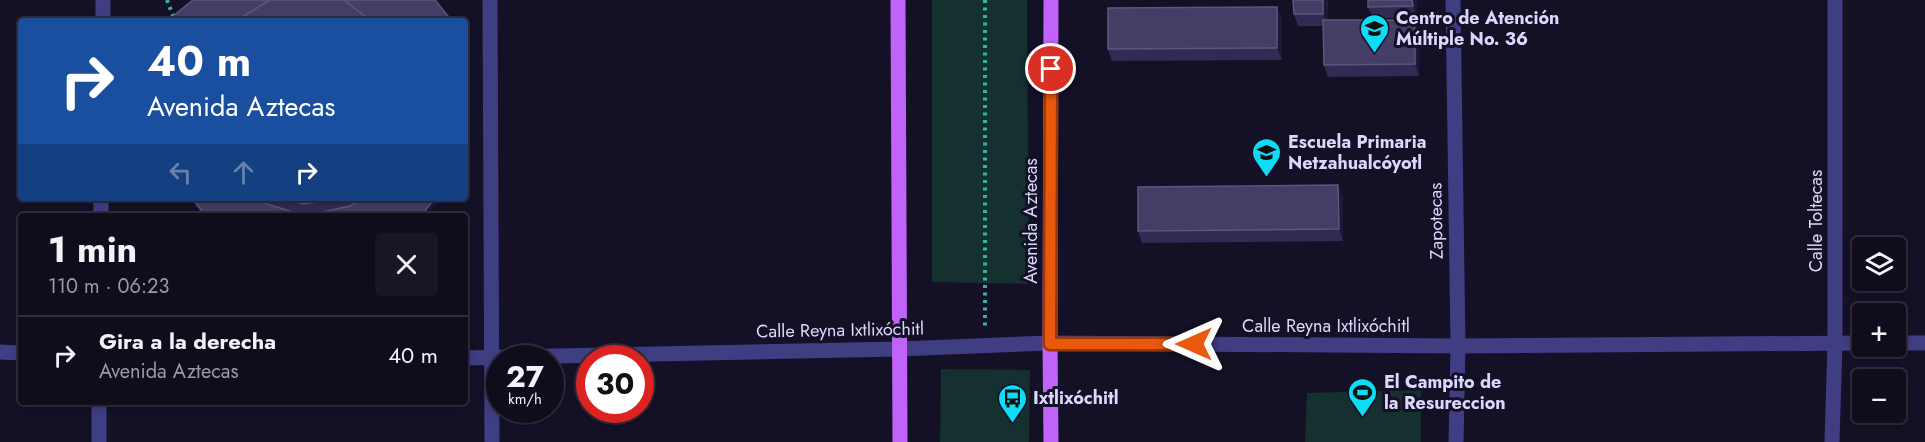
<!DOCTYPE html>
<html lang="es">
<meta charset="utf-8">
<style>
body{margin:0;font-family:Jost,sans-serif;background:#181525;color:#f1f3f6;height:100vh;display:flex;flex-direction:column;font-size:22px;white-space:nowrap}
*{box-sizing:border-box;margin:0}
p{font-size:20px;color:#9b9ba3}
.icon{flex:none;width:33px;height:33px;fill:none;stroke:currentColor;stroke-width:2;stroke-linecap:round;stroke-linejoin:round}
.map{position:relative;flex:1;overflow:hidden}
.drawer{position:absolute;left:18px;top:213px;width:450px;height:192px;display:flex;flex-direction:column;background:#0f0c1c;border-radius:6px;box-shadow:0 3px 9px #0003,0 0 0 2px #2f2c3b}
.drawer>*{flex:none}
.top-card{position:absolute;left:18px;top:18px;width:450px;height:183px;border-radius:6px;box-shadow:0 3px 9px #0003,0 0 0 2px #2f2c3b;background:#1a4fa0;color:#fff;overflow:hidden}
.buttons{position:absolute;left:1852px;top:237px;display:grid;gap:12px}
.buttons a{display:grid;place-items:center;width:54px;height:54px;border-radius:6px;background:#0f0c1c;box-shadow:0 3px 9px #0003,0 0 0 2px #2f2c3b;font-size:30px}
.speed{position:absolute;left:486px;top:345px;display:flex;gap:12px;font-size:30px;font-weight:700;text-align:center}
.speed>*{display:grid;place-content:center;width:78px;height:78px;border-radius:50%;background:#0f0c1c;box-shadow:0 3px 9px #0003,0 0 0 2px #2f2c3b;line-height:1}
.speed small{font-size:15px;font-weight:400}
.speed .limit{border:9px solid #d22;background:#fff;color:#111}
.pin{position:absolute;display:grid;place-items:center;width:51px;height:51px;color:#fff;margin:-26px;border:3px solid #fff;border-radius:50%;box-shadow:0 2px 6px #0007}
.me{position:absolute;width:66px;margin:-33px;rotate:270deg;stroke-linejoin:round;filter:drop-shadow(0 0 4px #0008)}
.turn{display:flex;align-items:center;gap:21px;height:126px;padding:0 30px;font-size:27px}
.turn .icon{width:78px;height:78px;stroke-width:2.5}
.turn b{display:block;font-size:42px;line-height:51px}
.lanes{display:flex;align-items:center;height:57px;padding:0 30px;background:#0003;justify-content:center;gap:30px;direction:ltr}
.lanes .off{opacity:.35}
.round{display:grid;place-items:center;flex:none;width:63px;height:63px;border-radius:6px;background:#181525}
.headline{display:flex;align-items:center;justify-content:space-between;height:102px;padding:0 30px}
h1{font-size:36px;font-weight:700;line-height:45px}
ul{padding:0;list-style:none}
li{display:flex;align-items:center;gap:18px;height:78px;padding:0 30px;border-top:2px solid #2f2c3b}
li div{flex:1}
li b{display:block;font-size:22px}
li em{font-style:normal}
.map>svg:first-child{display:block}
</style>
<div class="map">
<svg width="1925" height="442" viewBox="0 0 1925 442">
<rect width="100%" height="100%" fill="#141026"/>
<!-- green -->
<g fill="#14302f">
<path d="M932,0H1027L1029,284L932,282Z"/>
<path d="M941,369L1030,370L1029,442H940Z"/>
<path d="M1421,390V442H1305L1307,393Z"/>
</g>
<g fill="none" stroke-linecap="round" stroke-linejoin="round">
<!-- path -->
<g stroke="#35b3ab" stroke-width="4" stroke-dasharray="3 4.5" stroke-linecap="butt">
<path d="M167,0L175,21"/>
<path d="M985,0V327"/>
</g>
<!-- minor -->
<g stroke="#403e83" stroke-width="15">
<path d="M490,0L492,442"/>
<path d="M1453,0L1458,346L1456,442"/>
<path d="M103,21V0"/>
<path d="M101,216V198"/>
<path d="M1896,343H1925"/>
<path d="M0,352L21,353"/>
<path d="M465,358L899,349L1050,343L1458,346L1863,343"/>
<path d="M99,442V402"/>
<path d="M1832,442L1835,343V0"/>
</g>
<!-- major -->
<g stroke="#c063f8" stroke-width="15">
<path d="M898,0L900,442"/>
<path d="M1051,0L1050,343L1051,442"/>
</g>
</g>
<!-- wall -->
<g fill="#322a53">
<path d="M1293,0H1328V20H1415L1419,31V76L1328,77L1324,65L1323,26H1298L1294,14Z"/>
<path d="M1417,0V18H1373L1368,7Z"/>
<path d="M1277,7L1282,19V60L1112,61L1108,49Z"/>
<path d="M1343,197V241L1142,243L1138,231Z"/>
<path d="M190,198H440L427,216H204Z"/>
</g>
<!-- shaded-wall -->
<g fill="#1e1839">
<path d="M1323,0H1328V26L1323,14Z"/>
<path d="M1412,0H1417V18L1413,6Z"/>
<path d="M1277,7L1282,19V60L1277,48Z"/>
<path d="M1415,20L1419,31V76L1415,64Z"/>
<path d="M1338,185L1343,197V241L1339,229Z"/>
<path d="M435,198H440L427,216H419Z"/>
</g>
<!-- building -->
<g fill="#443d65" stroke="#5c557d" stroke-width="1.5">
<path d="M193,0H270L236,21H175L173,16Z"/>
<path d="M270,0H344L371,21H236Z"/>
<path d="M344,0H435L452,21H371Z"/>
<path d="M1293,0H1323V14H1294Z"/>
<path d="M1368,0H1412L1413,6L1368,7Z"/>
<path d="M1277,7V48L1108,49V8Z"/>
<path d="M1323,20H1415V64L1324,65Z"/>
<path d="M1338,185L1339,229L1138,231V187Z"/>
<path d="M192,198H257L264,203L296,213L308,215L350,206L365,198H435L425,211L419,216H206Z"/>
<path d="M280,198H336L324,201L304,204Z"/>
</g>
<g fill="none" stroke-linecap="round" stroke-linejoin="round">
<defs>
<path id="route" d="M1051,69L1050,344H1194"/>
</defs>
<!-- route casing -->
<use href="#route" stroke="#983908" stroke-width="15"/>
<!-- route -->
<use href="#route" stroke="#ea580c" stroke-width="10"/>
</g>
<!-- icons -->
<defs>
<symbol id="school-pin" viewBox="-11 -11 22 30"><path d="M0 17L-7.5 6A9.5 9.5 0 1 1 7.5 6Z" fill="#0cddf4" stroke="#141026"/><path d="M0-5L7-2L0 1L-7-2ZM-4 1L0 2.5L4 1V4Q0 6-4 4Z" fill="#111"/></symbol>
<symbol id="stadium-pin" viewBox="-11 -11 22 30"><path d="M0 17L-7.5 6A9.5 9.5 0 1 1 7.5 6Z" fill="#0cddf4" stroke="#141026"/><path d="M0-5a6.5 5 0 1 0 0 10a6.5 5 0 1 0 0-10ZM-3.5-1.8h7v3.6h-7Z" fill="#111"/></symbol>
<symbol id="bus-pin" viewBox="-11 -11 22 30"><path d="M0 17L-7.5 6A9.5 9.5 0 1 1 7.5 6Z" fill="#0cddf4" stroke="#141026"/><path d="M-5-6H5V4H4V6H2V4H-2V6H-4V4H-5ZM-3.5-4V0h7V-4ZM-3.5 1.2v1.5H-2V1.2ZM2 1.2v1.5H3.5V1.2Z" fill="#111"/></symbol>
</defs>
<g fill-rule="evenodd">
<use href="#school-pin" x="1358" y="12" width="33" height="45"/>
<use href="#school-pin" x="1250" y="136" width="33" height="45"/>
<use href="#stadium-pin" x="1346" y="376" width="33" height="45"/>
<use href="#bus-pin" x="996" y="382" width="33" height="45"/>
</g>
<g text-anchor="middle" stroke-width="6" stroke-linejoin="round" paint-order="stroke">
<!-- poi labels -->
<g font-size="18" font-weight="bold" fill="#dbd7fd" stroke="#141026" text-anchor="start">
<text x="1396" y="24">Centro de Atención<tspan x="1396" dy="21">Múltiple No. 36</tspan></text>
<text x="1288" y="148">Escuela Primaria<tspan x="1288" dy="21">Netzahualcóyotl</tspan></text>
<text x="1384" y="388">El Campito de<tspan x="1384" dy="21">la Resureccion</tspan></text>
<text x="1033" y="404">Ixtlixóchitl</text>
</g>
<!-- street labels -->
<g font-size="18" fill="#dbd7fd" stroke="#141026">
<text transform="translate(1031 221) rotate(-90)" y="6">Avenida Aztecas</text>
<text transform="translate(1436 221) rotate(-91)" y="6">Zapotecas</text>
<text transform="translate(1816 221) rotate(-90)" y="6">Calle Toltecas</text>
<text x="1326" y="332">Calle Reyna Ixtlixóchitl</text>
<text transform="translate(840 330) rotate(-1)" y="6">Calle Reyna Ixtlixóchitl</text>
</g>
</g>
</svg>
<div class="buttons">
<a><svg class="icon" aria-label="layers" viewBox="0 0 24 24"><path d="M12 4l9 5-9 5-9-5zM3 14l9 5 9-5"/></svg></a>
<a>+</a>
<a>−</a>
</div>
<div class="speed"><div>27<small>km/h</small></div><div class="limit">30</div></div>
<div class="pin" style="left:1051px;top:69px;background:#d93025"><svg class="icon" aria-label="arrive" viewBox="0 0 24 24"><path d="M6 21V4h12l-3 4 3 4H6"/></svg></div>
<svg class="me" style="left:1194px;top:344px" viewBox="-20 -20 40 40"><path d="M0-17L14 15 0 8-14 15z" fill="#ea580c" stroke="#fff" stroke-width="4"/></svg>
<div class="top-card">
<div class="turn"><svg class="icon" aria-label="right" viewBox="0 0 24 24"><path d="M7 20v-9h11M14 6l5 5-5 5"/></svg><div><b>40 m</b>Avenida Aztecas</div></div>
<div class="lanes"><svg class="icon off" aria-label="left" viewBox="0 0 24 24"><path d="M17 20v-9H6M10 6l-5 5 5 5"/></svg><svg class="icon off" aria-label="ahead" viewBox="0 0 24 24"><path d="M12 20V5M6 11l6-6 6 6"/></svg><svg class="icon" aria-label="right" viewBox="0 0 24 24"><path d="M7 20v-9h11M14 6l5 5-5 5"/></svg></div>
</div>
<section class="drawer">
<div class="headline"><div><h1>1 min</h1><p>110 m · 06:23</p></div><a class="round"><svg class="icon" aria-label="close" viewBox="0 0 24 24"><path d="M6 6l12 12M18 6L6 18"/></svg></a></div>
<ul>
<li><svg class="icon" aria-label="right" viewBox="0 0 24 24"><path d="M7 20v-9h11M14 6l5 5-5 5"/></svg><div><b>Gira a la derecha</b><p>Avenida Aztecas</p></div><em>40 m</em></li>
</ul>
</section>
</div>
